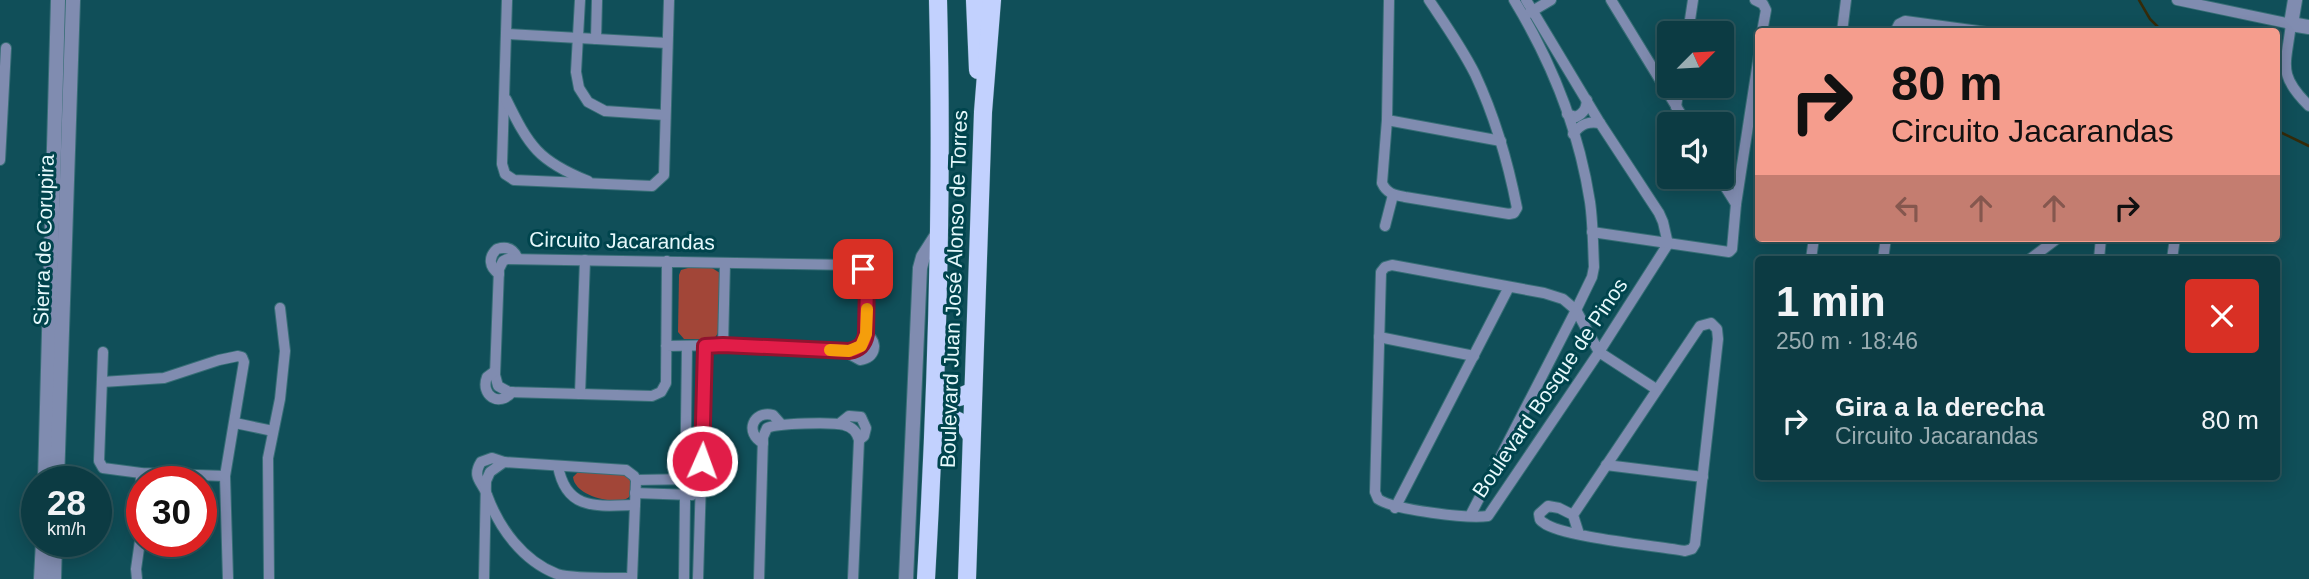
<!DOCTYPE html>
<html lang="es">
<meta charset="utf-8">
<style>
body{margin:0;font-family:Arial,sans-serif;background:#15424a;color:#f1f3f6;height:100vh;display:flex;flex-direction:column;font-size:26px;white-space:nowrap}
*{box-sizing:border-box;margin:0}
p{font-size:23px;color:#9aadb2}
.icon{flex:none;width:38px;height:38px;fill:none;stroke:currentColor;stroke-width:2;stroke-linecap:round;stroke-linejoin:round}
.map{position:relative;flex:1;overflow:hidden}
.sheet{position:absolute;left:1755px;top:256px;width:525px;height:224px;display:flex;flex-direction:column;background:#0c3b43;border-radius:7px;box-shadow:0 4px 18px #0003,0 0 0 2px #2c555c}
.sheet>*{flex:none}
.banner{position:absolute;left:1755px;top:28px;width:525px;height:214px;border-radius:7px;box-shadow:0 4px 18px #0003,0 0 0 2px #2c555c;background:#f59d8d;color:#111;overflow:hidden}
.needle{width:46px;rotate:66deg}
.buttons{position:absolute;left:1657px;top:21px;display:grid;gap:14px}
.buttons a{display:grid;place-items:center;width:77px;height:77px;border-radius:7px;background:#0c3b43;box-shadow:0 4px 18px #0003,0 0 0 2px #2c555c;font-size:35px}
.speed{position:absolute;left:21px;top:466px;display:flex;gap:14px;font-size:35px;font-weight:700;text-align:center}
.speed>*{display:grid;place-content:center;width:91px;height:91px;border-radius:50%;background:#0c3b43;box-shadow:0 4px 18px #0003,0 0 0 2px #2c555c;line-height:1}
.speed small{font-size:18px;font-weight:400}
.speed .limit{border:10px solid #d22;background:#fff;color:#111}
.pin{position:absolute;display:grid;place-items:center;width:60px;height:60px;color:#fff;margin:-30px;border-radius:14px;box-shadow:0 4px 10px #0006}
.me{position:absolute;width:77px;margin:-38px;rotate:2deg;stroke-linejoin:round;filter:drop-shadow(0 0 5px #0008)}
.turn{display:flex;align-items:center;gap:24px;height:147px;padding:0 21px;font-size:32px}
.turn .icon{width:91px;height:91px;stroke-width:2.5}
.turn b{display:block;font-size:49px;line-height:60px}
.lanes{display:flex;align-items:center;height:66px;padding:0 21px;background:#0003;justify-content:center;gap:35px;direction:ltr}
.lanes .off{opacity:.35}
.round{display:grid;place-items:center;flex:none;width:74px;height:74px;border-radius:7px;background:#15424a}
.summary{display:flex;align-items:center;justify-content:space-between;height:119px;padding:0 21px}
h1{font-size:42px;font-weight:700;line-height:52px}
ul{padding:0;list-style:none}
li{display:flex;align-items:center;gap:21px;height:91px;padding:0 21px}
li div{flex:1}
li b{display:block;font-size:26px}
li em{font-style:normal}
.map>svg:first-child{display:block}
</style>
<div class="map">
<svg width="2309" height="579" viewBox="0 0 2309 579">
<rect width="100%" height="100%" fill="#104f59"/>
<!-- green -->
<g fill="#a24638">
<path d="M688,268H712L720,273L718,333L714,339H684L678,332L679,275L681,270Z"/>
<path d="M579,471L626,473L632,480C632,485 633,493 629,497C621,506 575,498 573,477Z"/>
</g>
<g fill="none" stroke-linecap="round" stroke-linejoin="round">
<!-- stream -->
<g stroke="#352a09" stroke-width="2.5">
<path d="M2139,0L2150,19L2163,32"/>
<path d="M2280,132L2309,146"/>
</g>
<defs>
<g id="minor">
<path d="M507,0L502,164L505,174L514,180L652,186L664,175L669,0"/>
<path d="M580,0L576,72L579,88L588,102L605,111L665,115"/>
<path d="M1389,0L1387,120L1382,183C1387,194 1395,195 1405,197L1509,214L1514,213L1517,208C1508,162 1495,117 1475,74C1462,48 1445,24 1429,0"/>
<path d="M1526,0L1600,123L1659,213L1663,222L1668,244L1599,352L1488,516C1469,519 1394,510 1378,499L1375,492L1381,272L1385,267L1392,265L1544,293L1563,299L1576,310L1599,352L1656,389"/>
<path d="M1611,0L1687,124"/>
<path d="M1755,0L1763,4L1766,10L1762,32"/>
<path d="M2177,0L2291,24C2286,66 2277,74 2309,106"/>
<path d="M1529,13L1551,0"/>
<path d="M1842,32L1846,0"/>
<path d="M1895,32L1899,24L1905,21L1986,32"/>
<path d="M1688,33L1693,0"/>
<path d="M506,34L667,43"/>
<path d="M596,39L597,0"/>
<path d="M506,99C529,146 538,161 588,181"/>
<path d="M1676,107L1679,86"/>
<path d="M1567,114L1576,117C1584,113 1586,109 1587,100"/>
<path d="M1387,120L1501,141"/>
<path d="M1573,134C1581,124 1588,121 1600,123"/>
<path d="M0,160L6,48"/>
<path d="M1719,177L1736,204"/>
<path d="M1385,226L1393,195"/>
<path d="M1592,232L1729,252L1732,249L1736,204L1759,55"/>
<path d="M1811,259L1814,238"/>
<path d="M1883,259L1886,238"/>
<path d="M2030,259L2058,238"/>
<path d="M2099,259L2101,238"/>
<path d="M2172,259L2175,238"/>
<path d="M850,265C856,257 864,257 872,263C877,272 876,279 867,285"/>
<path d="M499,274C489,267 488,257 497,249C507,246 514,249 518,259"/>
<path d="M1379,337L1474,356"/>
<path d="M723,345L725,263"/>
<path d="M666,346L723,345L849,351C859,349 864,345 867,334V279L863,269L853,265L507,259L503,261L499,269L495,375L498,386L509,392L652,396L661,392L666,383L667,261"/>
<path d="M849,351L851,355L860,360C875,358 879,344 867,334"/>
<path d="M103,352L99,461L103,468L141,473L225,476"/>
<path d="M495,371L487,377C480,395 499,408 512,392"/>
<path d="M102,382L164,378L219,360L238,356L242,357L244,362L225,476L228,579"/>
<path d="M580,394L585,260"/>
<path d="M235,423L273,431"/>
<path d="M839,424L849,416L861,417L866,428L864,436L859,440"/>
<path d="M763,443C744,433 753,410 773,415L781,424"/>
<path d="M504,462L492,458L481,462C471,478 483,482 487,495C499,528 523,561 557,574C574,579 613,578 632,578"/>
<path d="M1606,465L1703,477"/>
<path d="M558,466C566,511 597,506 635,505"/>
<path d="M636,480L693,479"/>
<path d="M635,493L692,495"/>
<path d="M1395,508L1509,287"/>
<path d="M1573,515L1559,508L1548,506L1539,514C1540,520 1539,520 1544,523C1562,537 1658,546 1685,551L1692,549L1695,544L1718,339L1717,329L1711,323L1700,326L1573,515L1579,534"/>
<path d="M1470,516L1576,310L1592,277L1594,267C1593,246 1593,223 1590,202C1579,131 1551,61 1514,0"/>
<path d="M137,579L136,569L140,541L141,473"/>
<path d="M269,579L268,458L280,399L285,351L280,308"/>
<path d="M484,579L486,481L490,472L504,462L626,470L634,476L636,480L632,579"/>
<path d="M684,579L687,346"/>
<path d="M698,579L705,346"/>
<path d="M759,579L763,437L767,428C777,423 833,422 844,425C853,427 857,432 859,440L853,579"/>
</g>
<g id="tertiary">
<path d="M2295,0L2291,24L2309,27"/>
<path d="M45,481L58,0"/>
<path d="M57,481L73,0"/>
<path d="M41,579L43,541"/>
<path d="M54,579L55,541"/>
<path d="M906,579L920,268L923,257L939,232"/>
</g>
<g id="primary">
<path d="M975,0L978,70"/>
<path d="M936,384C950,400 954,401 973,391"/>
<path d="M935,425L954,419L964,424L971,435"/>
<path d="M926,579C937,386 943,193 938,0"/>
<path d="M967,579L983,112L992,0"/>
</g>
</defs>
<!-- minor casing -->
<use href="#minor" stroke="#376e76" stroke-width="12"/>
<!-- tertiary casing -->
<use href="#tertiary" stroke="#376e76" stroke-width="16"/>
<!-- primary casing -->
<use href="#primary" stroke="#376e76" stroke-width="19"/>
<!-- minor -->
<use href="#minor" stroke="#808cb0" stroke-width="10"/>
<!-- tertiary -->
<use href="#tertiary" stroke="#808cb0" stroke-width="14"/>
<!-- primary -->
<use href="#primary" stroke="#c2d1fe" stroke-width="18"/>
</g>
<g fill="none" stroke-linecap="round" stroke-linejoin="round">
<defs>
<path id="route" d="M702,461L705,346L723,345L849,351C859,349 864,345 866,334L867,279L863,269"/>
</defs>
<!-- route casing -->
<use href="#route" stroke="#92132f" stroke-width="18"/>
<!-- route -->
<use href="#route" stroke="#e11d48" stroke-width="12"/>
<!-- slow -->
<path stroke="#f59e0b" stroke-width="12" d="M830,350L849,351L861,346L866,334L867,309"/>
</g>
<g text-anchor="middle" stroke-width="6" stroke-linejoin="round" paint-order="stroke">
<!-- street labels -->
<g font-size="21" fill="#e6f9fc" stroke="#00444d">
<text transform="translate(44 240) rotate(-88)" y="7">Sierra de Corupira</text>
<text transform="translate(622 241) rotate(1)" y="7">Circuito Jacarandas</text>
<text transform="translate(954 289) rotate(-88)" y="7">Boulevard Juan José Alonso de Torres</text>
<text transform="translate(1550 388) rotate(-56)" y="7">Boulevard Bosque de Pinos</text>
</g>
</g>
</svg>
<div class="buttons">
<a><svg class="needle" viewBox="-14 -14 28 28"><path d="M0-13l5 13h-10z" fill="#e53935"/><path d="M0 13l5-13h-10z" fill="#9aadb2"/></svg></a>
<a><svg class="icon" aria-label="sound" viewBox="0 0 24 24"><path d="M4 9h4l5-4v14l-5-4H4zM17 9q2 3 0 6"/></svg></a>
</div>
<div class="speed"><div>28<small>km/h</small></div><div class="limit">30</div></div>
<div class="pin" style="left:863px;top:269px;background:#d93025"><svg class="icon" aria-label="arrive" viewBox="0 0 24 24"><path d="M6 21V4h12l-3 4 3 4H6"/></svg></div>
<svg class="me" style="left:702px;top:461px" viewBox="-20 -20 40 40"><circle r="17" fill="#e11d48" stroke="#fff" stroke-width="3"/><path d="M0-11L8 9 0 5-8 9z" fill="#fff"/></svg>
<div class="banner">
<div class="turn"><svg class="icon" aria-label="right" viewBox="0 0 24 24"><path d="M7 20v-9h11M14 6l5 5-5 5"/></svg><div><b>80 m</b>Circuito Jacarandas</div></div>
<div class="lanes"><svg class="icon off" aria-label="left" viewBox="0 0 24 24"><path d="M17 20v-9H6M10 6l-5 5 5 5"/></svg><svg class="icon off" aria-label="ahead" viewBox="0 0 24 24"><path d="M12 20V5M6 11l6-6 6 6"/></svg><svg class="icon off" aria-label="ahead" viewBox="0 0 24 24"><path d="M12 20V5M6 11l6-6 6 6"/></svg><svg class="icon" aria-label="right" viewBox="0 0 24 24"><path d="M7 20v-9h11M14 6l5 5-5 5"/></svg></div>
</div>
<section class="sheet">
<div class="summary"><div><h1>1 min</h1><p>250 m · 18:46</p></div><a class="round" style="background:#d93025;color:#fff"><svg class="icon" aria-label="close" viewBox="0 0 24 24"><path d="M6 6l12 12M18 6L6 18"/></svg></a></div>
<ul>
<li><svg class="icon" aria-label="right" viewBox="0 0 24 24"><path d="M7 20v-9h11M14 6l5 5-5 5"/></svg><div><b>Gira a la derecha</b><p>Circuito Jacarandas</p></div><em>80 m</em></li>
</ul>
</section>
</div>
